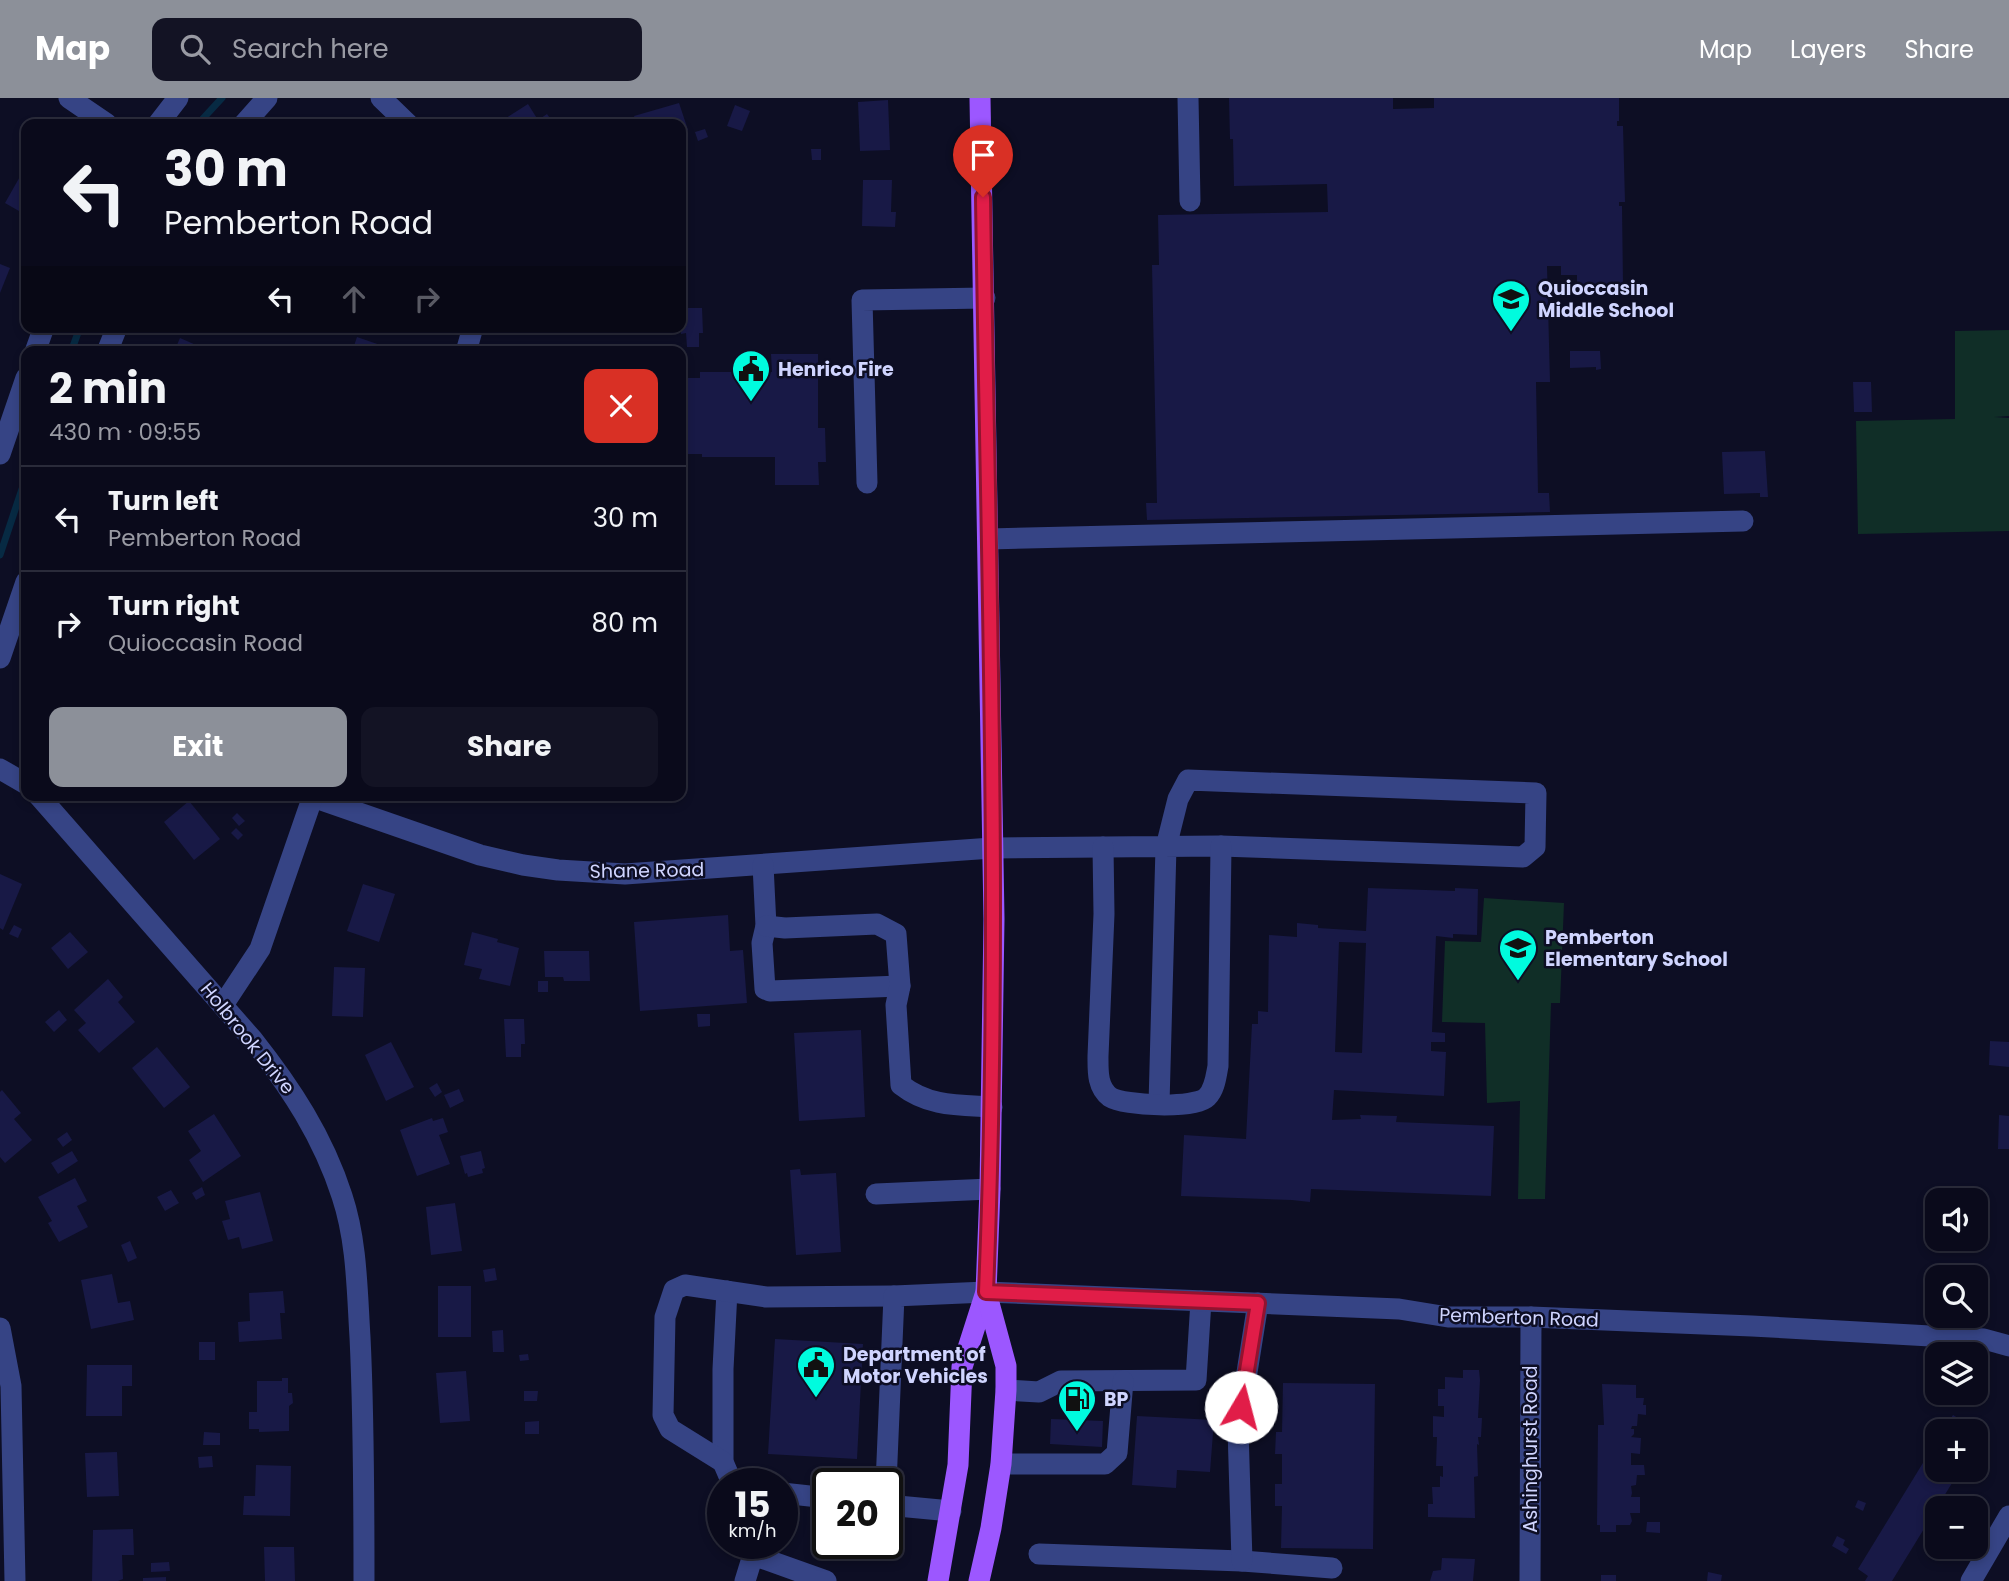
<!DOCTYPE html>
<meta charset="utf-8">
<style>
body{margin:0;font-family:Poppins,sans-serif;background:#131324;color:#f1f3f6;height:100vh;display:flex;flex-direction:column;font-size:26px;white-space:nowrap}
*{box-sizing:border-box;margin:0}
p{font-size:23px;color:#999aa3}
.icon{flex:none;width:38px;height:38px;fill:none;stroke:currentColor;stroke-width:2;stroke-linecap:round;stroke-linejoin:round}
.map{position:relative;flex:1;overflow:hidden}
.side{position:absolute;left:21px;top:248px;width:665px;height:455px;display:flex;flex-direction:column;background:#0a0a1b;border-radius:14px;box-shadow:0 4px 10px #0003,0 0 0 2px #2a2b3a}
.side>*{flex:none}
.hud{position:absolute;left:21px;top:21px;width:665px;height:214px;border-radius:14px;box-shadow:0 4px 10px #0003,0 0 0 2px #2a2b3a;background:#0a0a1b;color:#f1f3f6;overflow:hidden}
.fabs{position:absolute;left:1925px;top:1090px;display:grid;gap:14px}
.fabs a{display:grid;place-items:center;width:63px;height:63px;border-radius:14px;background:#0a0a1b;box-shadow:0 4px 10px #0003,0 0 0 2px #2a2b3a;font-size:35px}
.speed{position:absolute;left:707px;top:1370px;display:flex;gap:14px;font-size:35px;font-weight:700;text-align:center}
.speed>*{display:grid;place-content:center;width:91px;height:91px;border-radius:50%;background:#0a0a1b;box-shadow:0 4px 10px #0003,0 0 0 2px #2a2b3a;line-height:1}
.speed small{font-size:18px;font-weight:400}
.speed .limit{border:4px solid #111;border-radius:10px;background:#fff;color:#111}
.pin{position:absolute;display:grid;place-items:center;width:60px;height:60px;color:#fff;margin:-72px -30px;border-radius:50% 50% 50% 0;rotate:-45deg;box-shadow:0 0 7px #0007}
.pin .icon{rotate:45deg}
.me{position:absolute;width:77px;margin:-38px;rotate:8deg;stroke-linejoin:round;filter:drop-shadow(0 0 5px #0008)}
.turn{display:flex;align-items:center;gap:24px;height:147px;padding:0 28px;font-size:32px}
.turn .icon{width:91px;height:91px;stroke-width:2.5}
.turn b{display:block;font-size:49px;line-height:60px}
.lanes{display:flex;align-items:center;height:66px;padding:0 28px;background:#0003;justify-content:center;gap:35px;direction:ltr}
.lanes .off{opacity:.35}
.round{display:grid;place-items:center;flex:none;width:74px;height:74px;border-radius:14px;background:#131324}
.summary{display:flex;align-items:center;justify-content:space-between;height:119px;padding:0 28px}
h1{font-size:42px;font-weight:700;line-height:52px}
.action{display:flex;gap:14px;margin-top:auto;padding:14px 28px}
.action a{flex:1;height:80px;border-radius:14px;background:#8c9099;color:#fff;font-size:28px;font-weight:700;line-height:80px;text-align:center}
.action a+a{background:#131324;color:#f1f3f6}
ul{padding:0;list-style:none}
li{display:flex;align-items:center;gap:21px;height:105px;padding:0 28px;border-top:2px solid #2a2b3a}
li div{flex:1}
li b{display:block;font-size:26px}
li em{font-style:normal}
header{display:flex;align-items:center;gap:42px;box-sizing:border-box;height:98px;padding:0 35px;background:#8c9099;color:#fff}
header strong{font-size:33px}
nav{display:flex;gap:38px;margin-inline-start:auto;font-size:24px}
.search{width:490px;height:63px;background:#131324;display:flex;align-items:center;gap:18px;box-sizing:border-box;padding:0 24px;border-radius:14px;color:#999aa3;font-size:26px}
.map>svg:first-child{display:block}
</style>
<header>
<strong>Map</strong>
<div class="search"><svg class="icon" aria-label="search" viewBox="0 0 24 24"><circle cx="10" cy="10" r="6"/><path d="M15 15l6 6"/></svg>Search here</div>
<nav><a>Map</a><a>Layers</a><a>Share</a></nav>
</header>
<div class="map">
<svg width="2009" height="1483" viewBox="0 0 2009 1483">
<rect width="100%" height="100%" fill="#0d0e24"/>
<!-- green -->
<g fill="#102e27">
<path d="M2009,232V318L1994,319L2009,320V433L1858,436L1856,323L1955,321V233Z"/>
<path d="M1484,800L1564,805L1560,905H1551L1545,1101H1518L1520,1003L1487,1005L1485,925L1442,924L1445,843L1481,844Z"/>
</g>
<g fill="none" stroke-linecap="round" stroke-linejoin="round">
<!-- stream -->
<g stroke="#072a43" stroke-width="7">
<path d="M198,26L222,0"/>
<path d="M71,254L80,229"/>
<path d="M0,457L26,379"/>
</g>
</g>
<!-- building -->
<g fill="#181946" fill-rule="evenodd">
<path d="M1229,0H1393V11L1434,10V0H1619V23H1617V28H1623L1625,104H1619V108H1622L1623,186L1577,187V177H1561V168H1547L1550,284H1536L1538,395H1549L1550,414L1147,422L1146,405H1157L1152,167H1159L1158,117L1328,114L1327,86L1234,88L1233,41H1230Z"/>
<path d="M888,2L890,52L860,53L858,4Z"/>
<path d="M679,5L688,32L681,35V26H637L634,18Z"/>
<path d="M528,6L538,22L547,16L554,26H506L503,22Z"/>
<path d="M735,7L750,13L742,33L727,28Z"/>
<path d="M705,31L708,39L698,43L695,34Z"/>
<path d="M811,51H821V62H812Z"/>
<path d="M26,68V117L5,105Z"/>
<path d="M863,82H892L891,114H896L895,129L862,128Z"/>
<path d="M0,166L10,170L0,195Z"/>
<path d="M681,210H702L703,235H699V249H687L686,235L681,236Z"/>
<path d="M357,239L386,249L384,254H352Z"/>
<path d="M180,240L212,254H174Z"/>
<path d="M234,246L248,252L247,254H231Z"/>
<path d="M1570,253H1600L1601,271L1596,272V269L1570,270Z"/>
<path d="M771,256H818V330H825L826,364H818L819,387H775V359H702V356H685L684,280H700V274H772Z"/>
<path d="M1853,284H1871L1872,314H1854Z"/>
<path d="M1765,353L1768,399H1760V395L1724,396L1722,354Z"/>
<path d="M189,703L220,741L194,762L164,724Z"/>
<path d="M237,715L245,723L239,728L232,720Z"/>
<path d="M236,730L243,737L238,742L231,735Z"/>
<path d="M0,776L22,786L3,832L0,830Z"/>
<path d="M363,786L395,796L379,844L347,833Z"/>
<path d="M1368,790L1455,793V790L1478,791L1477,837L1453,836V840L1436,838L1432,934L1445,935V944H1431V953L1446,954L1444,998L1334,992L1332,1022L1361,1021L1360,1017L1397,1018L1396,1024L1494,1028L1491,1098L1311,1091L1310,1104L1292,1102L1181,1098L1184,1037L1246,1041L1252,926H1258V913L1268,914L1269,837L1297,839V825L1318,827V830L1366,833ZM1339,844L1366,845L1362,955L1335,954Z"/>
<path d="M728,817L730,853L743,852L747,905L640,913L634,824Z"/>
<path d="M14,827L22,831L18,840L9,836Z"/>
<path d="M70,834L88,854L68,871L51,850Z"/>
<path d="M472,834L498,841L497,844L519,850L510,888L479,881L482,871L464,867Z"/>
<path d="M544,853H589L590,883H564L563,879H545Z"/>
<path d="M334,869L365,870L363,919L332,918Z"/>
<path d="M108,881L123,899L118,904L135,924L99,955L78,932L86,925L74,912Z"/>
<rect x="538" y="883" width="10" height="11"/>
<path d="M59,912L67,922L54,934L45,924Z"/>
<path d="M697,916H710V928L698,929Z"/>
<path d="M504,921H524L525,946H521V959H506Z"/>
<path d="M861,932L865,1019L799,1023L794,935Z"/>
<path d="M1990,943L2009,944V969L1989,967Z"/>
<path d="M391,944L414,989L386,1003L365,957Z"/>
<path d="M157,949L190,989L164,1010L132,970Z"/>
<path d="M437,985L442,994L435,999L429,990Z"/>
<path d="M459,991L464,1003L450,1010L444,997Z"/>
<path d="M2,992L21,1015L14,1021L32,1042L5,1065L0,1059V994Z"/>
<path d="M214,1016L241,1058L203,1084L189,1062L201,1053L188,1033Z"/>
<path d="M1999,1017L2009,1018V1051H1998Z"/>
<path d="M432,1020L433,1023L443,1020L448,1034L439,1037L450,1066L417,1078L400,1032Z"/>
<path d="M67,1034L72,1042L63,1049L57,1041Z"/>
<path d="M72,1053L78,1063L58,1076L51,1065Z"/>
<path d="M481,1053L485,1070L482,1071L483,1075L468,1079L467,1075L465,1076L460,1058Z"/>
<path d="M800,1071L801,1077L836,1075L841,1154L796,1157L790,1072Z"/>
<path d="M75,1080L87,1103L77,1108L88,1129L59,1144L48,1125L52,1123L38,1099Z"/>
<path d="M202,1089L205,1097L196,1102L192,1095Z"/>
<path d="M171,1092L179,1105L165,1113L157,1099Z"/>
<path d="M260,1094L273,1143L242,1151L239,1139L228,1142L222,1123L230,1121L225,1103Z"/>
<path d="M455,1105L462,1153L431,1157L426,1109Z"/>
<path d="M130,1143L137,1160L128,1164L121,1147Z"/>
<path d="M495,1170L497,1182L485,1184L483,1172Z"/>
<path d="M112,1176L118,1205L130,1203L134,1222L91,1231L81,1182Z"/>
<rect x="438" y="1188" width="33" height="51"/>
<path d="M283,1193L285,1215H280L282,1241L239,1244L238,1224L250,1223L249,1195Z"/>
<path d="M503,1232L504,1254H493L492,1233Z"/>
<path d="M775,1241L863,1246L857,1361L768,1356Z"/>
<rect x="199" y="1244" width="16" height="18"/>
<path d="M528,1256L529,1262L520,1263L519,1257Z"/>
<path d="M87,1267H132V1288H122V1318H86Z"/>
<path d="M1463,1272H1479L1480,1282L1478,1320H1482L1481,1339H1478L1479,1347L1477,1346L1478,1378L1474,1379L1475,1420L1428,1419V1406H1433L1432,1389H1440V1378L1443,1379V1368H1436L1437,1339H1433V1318L1444,1319V1308H1438V1291H1445V1279L1463,1280Z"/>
<path d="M466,1273L470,1323L440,1325L436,1275Z"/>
<path d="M282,1280H288V1295H292L293,1305L289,1308V1333L259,1334V1331H249V1314H257V1283H282Z"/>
<path d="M1283,1285L1375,1286L1373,1451L1281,1450L1282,1408H1275V1386H1282V1356H1275L1276,1334H1282Z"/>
<path d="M1602,1286L1636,1287V1300H1644L1643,1307H1646V1317L1638,1316L1637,1328H1632L1631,1331H1634V1336L1631,1339L1641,1340L1640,1356L1631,1355V1367H1644L1645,1377H1637L1636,1387L1631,1388L1632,1395L1631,1399H1640V1415H1630L1632,1423L1630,1427H1616V1434H1600V1427H1597L1598,1327H1604Z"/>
<path d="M524,1293H538L537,1303H524Z"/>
<path d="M1953,1317L1982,1335L1976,1345V1334H1942Z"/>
<path d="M1137,1318L1214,1322L1210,1374L1177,1372L1176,1390L1132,1387Z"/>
<path d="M1051,1321L1103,1323L1102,1349L1050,1346Z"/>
<path d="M539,1323V1336H525V1324Z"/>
<path d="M204,1334L220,1335V1347H203Z"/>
<path d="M1937,1342V1372H1960L1892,1483H1865L1868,1478L1858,1471Z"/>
<path d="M117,1354L119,1398L87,1399L85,1355Z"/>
<path d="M212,1358L213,1369L199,1370L198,1359Z"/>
<path d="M256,1367L291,1368L290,1418L243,1417L244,1398H255Z"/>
<path d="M1858,1402L1866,1405L1863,1413L1855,1409Z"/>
<path d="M1647,1424H1660V1435L1646,1434Z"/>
<path d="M133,1431L134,1457H122L123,1481L118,1483H92L93,1432Z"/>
<path d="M1837,1438L1845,1442L1843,1447L1849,1451L1846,1456L1832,1448Z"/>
<path d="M264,1449H294L295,1483H265Z"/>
<path d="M1442,1460L1475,1461L1473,1483H1430L1433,1473L1441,1472Z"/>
<path d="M169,1464L170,1473L151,1474V1465Z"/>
<path d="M1708,1474L1722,1477L1721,1483H1707Z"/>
<rect x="1601" y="1477" width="15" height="6"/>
<path d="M166,1479V1483H143V1480Z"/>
</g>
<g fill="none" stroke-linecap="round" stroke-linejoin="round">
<!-- minor -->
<g stroke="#364485" stroke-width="21">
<path d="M69,0L107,26"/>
<path d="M381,0L408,26"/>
<path d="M1188,0L1190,103"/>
<path d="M158,26L178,0"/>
<path d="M244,26L267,0"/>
<path d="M35,254L44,229"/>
<path d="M107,254L117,229"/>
<path d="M466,254L473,229"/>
<path d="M0,356L26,280"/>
<path d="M867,385L862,202L985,200"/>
<path d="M988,441L1743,423"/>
<path d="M0,560L26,484"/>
<path d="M0,671L26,686"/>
<path d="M39,698L253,942C291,990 323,1039 342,1098C357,1143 357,1192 360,1239C364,1321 364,1402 364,1483"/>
<path d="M313,699L480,757L523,767L558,772L625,776L992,750L1221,748L1523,759L1535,749L1536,695L1188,682L1178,701L1166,749L1159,1006"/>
<path d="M1103,749L1104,816L1098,958C1098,973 1097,989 1110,999C1124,1008 1195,1011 1207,999C1215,991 1216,978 1218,968L1221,748"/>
<path d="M763,767L766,828L762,845L765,891L770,893L900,888"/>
<path d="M766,828L785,830L877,826L896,836L900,888L896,907L901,987C929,1009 959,1007 992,1009"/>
<path d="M223,907L260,851L313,698"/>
<path d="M876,1096L990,1091"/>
<path d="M727,1193L723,1271V1364L729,1378L737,1386"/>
<path d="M0,1230L11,1288L15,1483"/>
<path d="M1006,1292L1039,1294L1061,1283L1196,1282L1201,1203"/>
<path d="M723,1364L670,1331L663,1317L665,1219L674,1192L685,1187L766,1199L894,1198"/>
<path d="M1001,1366H1105L1117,1355L1123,1283"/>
<path d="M886,1386L894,1198L986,1194L1399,1211L1448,1219H1531L1752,1228L1984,1241L2009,1248"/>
<path d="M782,1395L828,1400"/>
<path d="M887,1407L951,1413"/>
<path d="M1039,1456L1242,1463L1332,1470"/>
<path d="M1242,1463L1238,1331L1258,1205"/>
<path d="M745,1483L753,1457L826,1483"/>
<path d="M1530,1483L1531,1219"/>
<path d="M1971,1483L2009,1418"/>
</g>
<!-- major -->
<g stroke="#9c57ff" stroke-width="21">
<path d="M938,1483L958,1367L962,1269L986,1194L990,1091L994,821L980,0"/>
<path d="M979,1483L991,1430L1001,1366L1006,1292V1268L986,1194"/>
</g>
</g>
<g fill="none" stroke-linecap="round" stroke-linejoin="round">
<defs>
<path id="route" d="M983,99C988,464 1001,829 986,1194L1258,1205L1241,1309"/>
</defs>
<!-- route casing -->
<use href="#route" stroke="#92132f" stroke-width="18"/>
<!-- route -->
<use href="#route" stroke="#e11d48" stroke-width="12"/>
</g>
<!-- icons -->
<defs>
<symbol id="school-pin" viewBox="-11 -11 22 30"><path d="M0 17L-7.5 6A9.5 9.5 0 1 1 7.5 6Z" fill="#00fbde" stroke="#0d0e24"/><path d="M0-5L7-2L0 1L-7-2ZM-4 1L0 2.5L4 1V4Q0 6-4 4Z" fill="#111"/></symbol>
<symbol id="civic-pin" viewBox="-11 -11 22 30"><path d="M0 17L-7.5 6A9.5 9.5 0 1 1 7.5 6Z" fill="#00fbde" stroke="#0d0e24"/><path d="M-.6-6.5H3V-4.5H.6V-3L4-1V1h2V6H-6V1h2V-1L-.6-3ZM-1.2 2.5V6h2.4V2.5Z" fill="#111"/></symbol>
<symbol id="fuel-pin" viewBox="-11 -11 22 30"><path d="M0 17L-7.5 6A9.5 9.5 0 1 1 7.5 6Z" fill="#00fbde" stroke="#0d0e24"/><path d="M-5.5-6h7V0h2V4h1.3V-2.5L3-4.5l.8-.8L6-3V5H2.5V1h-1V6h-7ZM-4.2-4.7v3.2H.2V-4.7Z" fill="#111"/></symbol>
</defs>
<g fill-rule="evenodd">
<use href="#school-pin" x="1489" y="179" width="44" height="60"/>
<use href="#civic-pin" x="729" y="249" width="44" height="60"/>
<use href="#school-pin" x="1496" y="828" width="44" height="60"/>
<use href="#civic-pin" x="794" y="1245" width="44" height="60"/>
<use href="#fuel-pin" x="1055" y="1279" width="44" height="60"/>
</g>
<g text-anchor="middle" stroke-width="5" stroke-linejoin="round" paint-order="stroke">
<!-- poi labels -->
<g font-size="19" font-weight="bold" fill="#d0d5ff" stroke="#0d0e24" text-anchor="start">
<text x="1538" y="197">Quioccasin<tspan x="1538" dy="22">Middle School</tspan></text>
<text x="778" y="278">Henrico Fire</text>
<text x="1545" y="846">Pemberton<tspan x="1545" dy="22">Elementary School</tspan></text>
<text x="843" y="1263">Department of<tspan x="843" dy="22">Motor Vehicles</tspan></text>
<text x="1104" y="1308">BP</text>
</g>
<!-- street labels -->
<g font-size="19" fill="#d0d5ff" stroke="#0d0e24">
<text transform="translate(647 772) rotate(-1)" y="7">Shane Road</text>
<text transform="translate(248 940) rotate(51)" y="7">Holbrook Drive</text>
<text transform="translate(1519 1219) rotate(2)" y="7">Pemberton Road</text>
<text transform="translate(1530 1351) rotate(-90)" y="7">Ashinghurst Road</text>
</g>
</g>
</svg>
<div class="fabs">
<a><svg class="icon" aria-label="sound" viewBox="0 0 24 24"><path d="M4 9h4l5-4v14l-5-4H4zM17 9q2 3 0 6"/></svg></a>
<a><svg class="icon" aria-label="search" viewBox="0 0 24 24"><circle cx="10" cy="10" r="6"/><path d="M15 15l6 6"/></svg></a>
<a><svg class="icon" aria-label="layers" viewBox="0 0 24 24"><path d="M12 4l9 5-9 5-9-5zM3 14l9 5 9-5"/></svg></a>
<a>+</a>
<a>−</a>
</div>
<div class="speed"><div>15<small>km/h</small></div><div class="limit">20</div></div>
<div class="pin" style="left:983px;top:99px;background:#d93025"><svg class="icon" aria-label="arrive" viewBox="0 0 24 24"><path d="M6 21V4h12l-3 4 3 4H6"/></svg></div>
<svg class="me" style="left:1241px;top:1309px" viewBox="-20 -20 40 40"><circle r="19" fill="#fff"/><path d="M0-13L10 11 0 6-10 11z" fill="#e11d48"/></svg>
<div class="hud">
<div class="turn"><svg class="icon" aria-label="left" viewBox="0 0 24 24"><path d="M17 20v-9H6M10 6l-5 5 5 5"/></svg><div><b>30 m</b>Pemberton Road</div></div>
<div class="lanes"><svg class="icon" aria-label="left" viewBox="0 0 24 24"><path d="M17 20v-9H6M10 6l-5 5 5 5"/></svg><svg class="icon off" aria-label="ahead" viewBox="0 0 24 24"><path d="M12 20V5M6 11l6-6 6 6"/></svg><svg class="icon off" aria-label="right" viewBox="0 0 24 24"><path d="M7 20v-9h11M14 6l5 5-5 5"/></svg></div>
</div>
<section class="side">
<div class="summary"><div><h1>2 min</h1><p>430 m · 09:55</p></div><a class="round" style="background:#d93025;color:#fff"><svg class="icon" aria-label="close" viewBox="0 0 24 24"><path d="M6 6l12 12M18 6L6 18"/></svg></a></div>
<ul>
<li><svg class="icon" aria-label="left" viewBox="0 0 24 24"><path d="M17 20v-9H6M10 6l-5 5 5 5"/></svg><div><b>Turn left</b><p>Pemberton Road</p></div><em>30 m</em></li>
<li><svg class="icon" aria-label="right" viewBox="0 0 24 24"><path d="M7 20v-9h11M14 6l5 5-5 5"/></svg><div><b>Turn right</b><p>Quioccasin Road</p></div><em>80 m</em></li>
</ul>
<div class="action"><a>Exit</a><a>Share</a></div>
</section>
</div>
